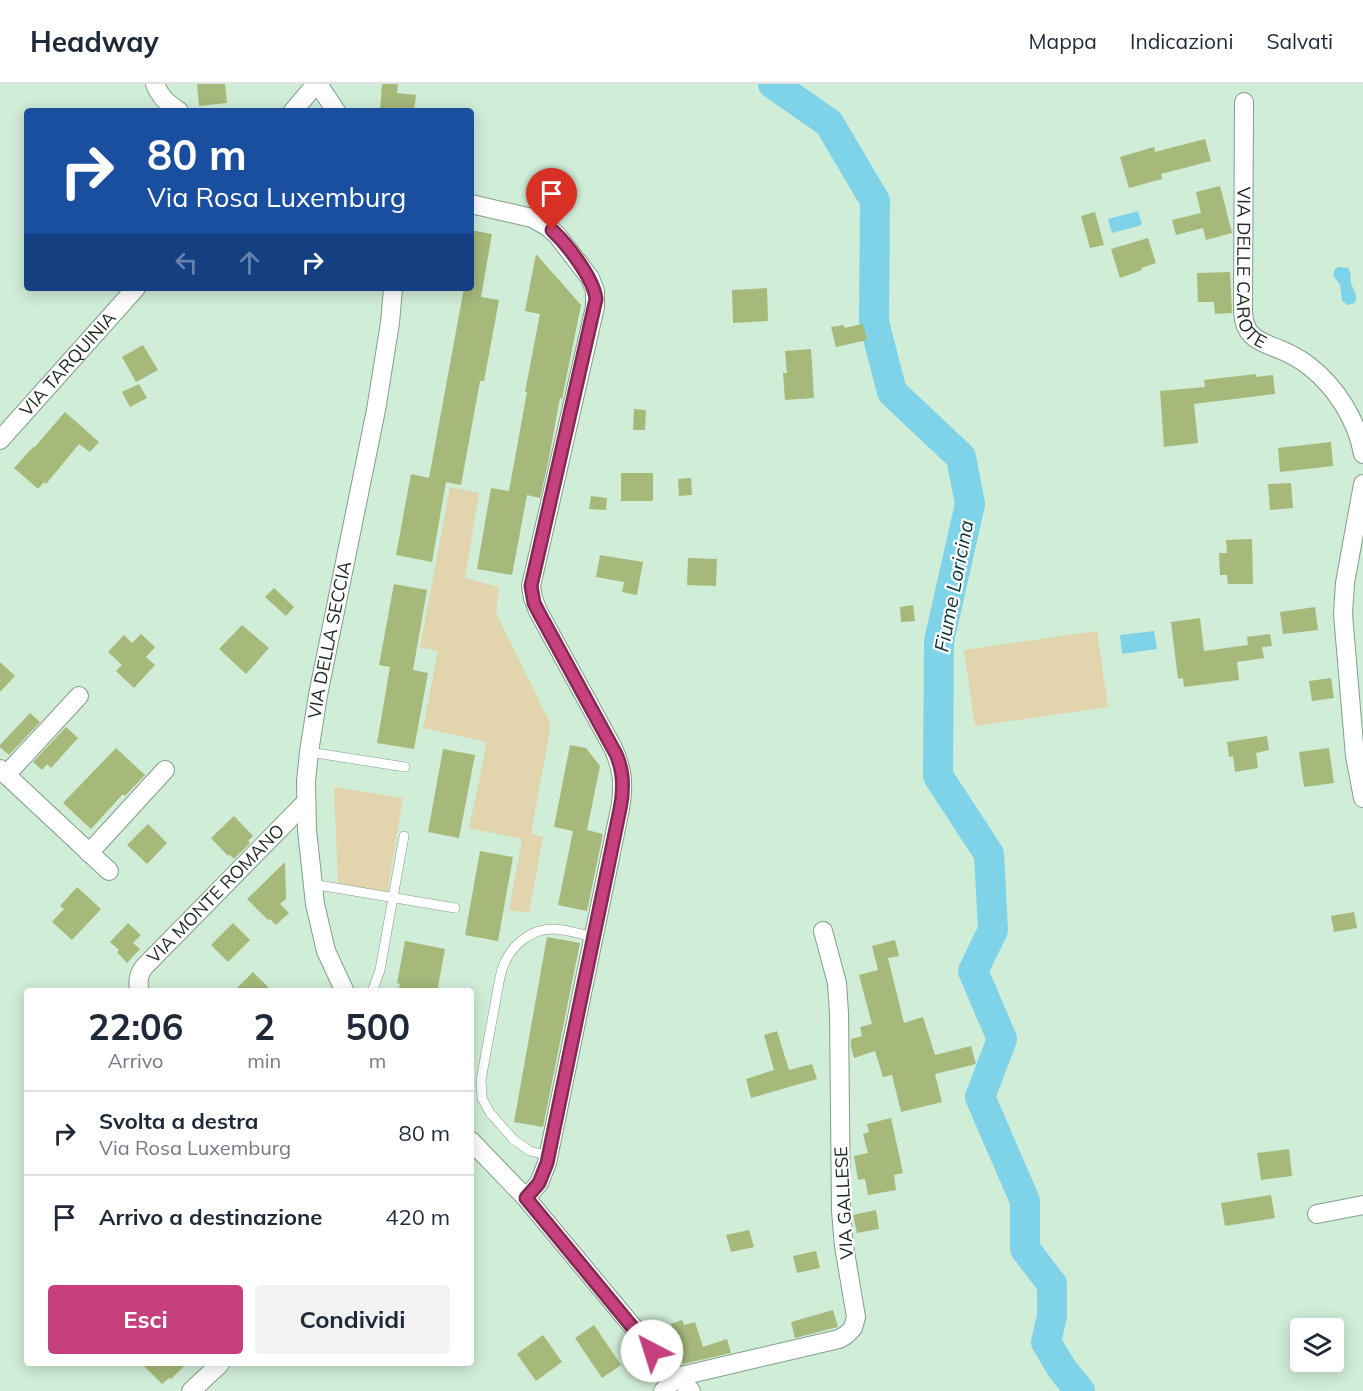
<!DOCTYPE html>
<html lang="it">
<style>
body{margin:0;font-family:Mulish,sans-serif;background:#f2f2f3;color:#1f2937;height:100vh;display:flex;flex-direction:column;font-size:22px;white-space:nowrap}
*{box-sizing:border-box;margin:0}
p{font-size:20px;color:#747a83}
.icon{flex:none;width:33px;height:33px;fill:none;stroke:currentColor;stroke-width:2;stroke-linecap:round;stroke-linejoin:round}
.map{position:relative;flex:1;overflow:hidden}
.drawer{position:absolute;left:24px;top:904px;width:450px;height:378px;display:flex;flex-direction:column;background:#fff;border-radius:6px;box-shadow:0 3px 15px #0003}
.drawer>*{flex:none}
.top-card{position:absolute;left:24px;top:24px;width:450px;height:183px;border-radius:6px;box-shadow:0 3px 15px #0003;background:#1a4fa0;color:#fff;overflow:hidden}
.tools{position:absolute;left:1290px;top:1234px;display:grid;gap:12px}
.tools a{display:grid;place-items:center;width:54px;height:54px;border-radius:6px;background:#fff;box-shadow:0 3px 15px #0003;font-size:30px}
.pin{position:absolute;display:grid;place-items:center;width:51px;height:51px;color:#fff;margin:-62px -26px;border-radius:50% 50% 50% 0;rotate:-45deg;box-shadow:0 0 6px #0007}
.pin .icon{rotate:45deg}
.me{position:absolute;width:66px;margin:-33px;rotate:320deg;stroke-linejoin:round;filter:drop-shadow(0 0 4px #0008)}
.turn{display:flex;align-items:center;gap:21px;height:126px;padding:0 24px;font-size:27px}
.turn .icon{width:78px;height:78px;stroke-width:2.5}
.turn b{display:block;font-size:42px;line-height:51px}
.lanes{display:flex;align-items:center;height:57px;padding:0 24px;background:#0003;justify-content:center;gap:30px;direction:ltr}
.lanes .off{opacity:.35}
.eta{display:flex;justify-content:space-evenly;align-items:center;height:102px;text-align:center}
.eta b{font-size:36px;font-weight:700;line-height:42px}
.primary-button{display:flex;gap:12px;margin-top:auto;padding:12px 24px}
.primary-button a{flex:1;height:69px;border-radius:6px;background:#c7407e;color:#fff;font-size:24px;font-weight:700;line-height:69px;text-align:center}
.primary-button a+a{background:#f2f2f3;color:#1f2937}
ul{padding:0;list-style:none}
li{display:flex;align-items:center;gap:18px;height:84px;padding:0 24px;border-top:2px solid #e0e1e3}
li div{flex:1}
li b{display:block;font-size:22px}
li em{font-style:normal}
header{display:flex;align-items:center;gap:36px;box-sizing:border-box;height:84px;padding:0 30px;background:#fff;border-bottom:2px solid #e0e1e3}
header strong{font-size:28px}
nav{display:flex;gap:33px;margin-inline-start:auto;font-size:21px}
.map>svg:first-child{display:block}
</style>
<header>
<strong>Headway</strong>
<nav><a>Mappa</a><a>Indicazioni</a><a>Salvati</a></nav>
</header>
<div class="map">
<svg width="1363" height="1307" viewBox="0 0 1363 1307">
<rect width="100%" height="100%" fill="#d0edd8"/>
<!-- green -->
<g fill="#e2d4ad">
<path d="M450,403L479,409L465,494L499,503L496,529L551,641L531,749L543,753L529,829L509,826L522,755L469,744L487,658L423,644L438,567L420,563Z"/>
<path d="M1097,547L1108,623L975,642L964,566Z"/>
<path d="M334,703L403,714L387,810L338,802Z"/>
</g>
<!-- water -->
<g fill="#7fd3e8">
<path d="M1138,127L1142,141L1112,149L1108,135Z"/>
<path d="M1339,183L1348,184C1352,190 1350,192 1351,199C1354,208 1363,219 1348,221L1342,217L1340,201L1333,191L1335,185Z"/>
<path d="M1154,547L1157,565L1122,570L1120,551Z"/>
</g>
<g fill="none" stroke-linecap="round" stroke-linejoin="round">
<!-- river -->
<path stroke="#7fd3e8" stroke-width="30" d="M773,0L829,39L875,117L874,238L892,308L961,373L970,420L939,557L938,692L989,770L993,846L973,887L1002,955L980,1013L1025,1117V1165L1052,1200V1232L1046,1258L1062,1285L1080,1307"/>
</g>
<!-- building -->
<g fill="#a6b87a">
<path d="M197,0H225L227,19L199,22Z"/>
<path d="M382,0H398L397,9L416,11L414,27H380Z"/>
<path d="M1205,55L1211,77L1161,90L1162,95L1129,104L1120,73L1154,63L1155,68Z"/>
<path d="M1220,102L1232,149L1206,156L1203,144L1176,151L1172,136L1201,129L1196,108Z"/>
<path d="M1095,128L1104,161L1090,164L1081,132Z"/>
<path d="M471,146L492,150L481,213L499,216L484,297H480L461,401L446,398L432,478L396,471L411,390L429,394L464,204H471Z"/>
<path d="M1148,154L1156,179L1141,184L1142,186L1120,194L1111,165Z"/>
<path d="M536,170L581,221L562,315L560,314L549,374L540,414L527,411L512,491L477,485L491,404L509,407L527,308H525L540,230L525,227Z"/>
<path d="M1230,188L1232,229L1215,230L1214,218H1198L1197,189Z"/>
<path d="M767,204L768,237L733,239L732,206Z"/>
<path d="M863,240L867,256L836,263L831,243L844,241V244Z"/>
<path d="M143,261L158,286L136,298L122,273Z"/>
<path d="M811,265L814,314L785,316L783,289H787L785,267Z"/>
<path d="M1256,290V293L1273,291L1275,310L1194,320L1198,359L1164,363L1160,307L1205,303L1204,296Z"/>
<path d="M139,300L147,314L130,323L122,308Z"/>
<path d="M634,325L646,326L645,346H633Z"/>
<path d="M65,328L99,358L90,368L79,360L46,400L44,398L38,405L14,384L33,363L34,364Z"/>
<path d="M1331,358L1333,382L1280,388L1278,364Z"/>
<rect x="621" y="389" width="32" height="28"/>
<path d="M691,394L692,411L679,412L678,395Z"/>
<path d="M1291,399L1293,424L1270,426L1268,400Z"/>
<path d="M591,412L607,414L606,426L589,425Z"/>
<path d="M1252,455L1253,500H1228L1227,491H1220L1219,469H1227L1226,456Z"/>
<path d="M600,471L643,478L637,511L622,508L624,498L596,493Z"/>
<path d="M688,474L717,475L716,502L687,501Z"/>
<path d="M394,500L427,506L413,586L428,589L414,665L377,659L390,583L379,581Z"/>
<path d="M274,504L294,523L286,532L265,513Z"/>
<path d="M913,521L915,537L901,538L900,523Z"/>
<path d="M1315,523L1318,546L1283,550L1280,528Z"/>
<path d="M1200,534L1204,567L1248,561L1247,553L1270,550L1272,562L1262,563L1264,574L1237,578L1239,596L1184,603L1183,594L1178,595L1171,538Z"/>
<path d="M242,541L269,564L246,590L219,565Z"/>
<path d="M141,550L155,563L146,573L155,581L134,604L116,587L122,581L108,568L124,551L132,559Z"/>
<path d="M0,578L15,592L0,608Z"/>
<path d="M1331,594L1334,614L1312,617L1309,597Z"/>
<path d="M30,629L40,638L9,671L0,663V661Z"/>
<path d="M66,643L78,654L51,684L47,680L42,686L33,678Z"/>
<path d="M1267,652L1269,666L1256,669L1258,684L1235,688L1233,672L1229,673L1227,658Z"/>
<path d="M570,661L586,664L600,682L587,746L603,750L587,827L558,821L573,747L554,743Z"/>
<path d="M116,664L145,691L125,712L123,710L91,745L63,719Z"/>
<path d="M1329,664L1334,699L1304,703L1299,668Z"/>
<path d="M443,665L475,671L459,754L428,748Z"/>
<path d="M234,732L253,752L248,757L250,759L234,775L229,770L228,772L211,754Z"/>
<path d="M148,740L167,759L147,780L127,761Z"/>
<path d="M480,767L513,773L498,857L465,851Z"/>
<path d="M285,778L286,815L280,820L289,829L276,841L270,835L268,836L247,815Z"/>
<path d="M77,803L101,825L72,856L52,838L64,825L60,822Z"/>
<path d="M1354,828L1357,844L1334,848L1331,832Z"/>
<path d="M128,839L141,851L133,859L140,865L127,879L117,868L119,866L110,858Z"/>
<path d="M233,839L250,856L228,878L211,861Z"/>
<path d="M547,853L580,859L543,1043L514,1038Z"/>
<path d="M895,856L899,872L888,874L904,939L923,933L935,971L971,962L976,980L935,990L942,1018L901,1028L892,991L883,993L875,967L854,974L851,962V955L862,952L860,943L872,940L859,891L878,886L872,862Z"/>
<path d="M405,857L445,865L437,908H398L400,900L397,899Z"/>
<path d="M253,888L273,908H233Z"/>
<path d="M777,947L789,986L812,980L817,995L751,1014L746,995L774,986L764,951Z"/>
<path d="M891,1034L903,1089L894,1091L896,1106L868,1111L865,1095L858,1096L854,1072L868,1069L863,1050L869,1048L867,1040Z"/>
<path d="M1289,1065L1292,1092L1261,1096L1257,1069Z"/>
<path d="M1271,1111L1275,1134L1225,1142L1221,1119Z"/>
<path d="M876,1126L879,1145L857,1149L853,1131Z"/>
<path d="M749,1146L754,1163L731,1168L726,1151Z"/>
<path d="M816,1167L820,1184L797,1189L793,1172Z"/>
<path d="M833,1226L838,1243L795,1254L791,1238Z"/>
<path d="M682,1236L684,1241L695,1238L703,1263L727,1255L731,1269L683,1280L671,1240Z"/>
<path d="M594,1241L621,1281L602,1294L575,1254Z"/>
<path d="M543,1251L562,1278L536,1297L517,1270Z"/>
<path d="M142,1280H186L171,1295L169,1294L162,1300Z"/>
</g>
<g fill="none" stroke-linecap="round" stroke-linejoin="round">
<defs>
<g id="service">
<path d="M309,668L405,683"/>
<path d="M312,800L455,824"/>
<path d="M372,908L380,886L404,752"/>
<path d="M549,1072L530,1067L514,1056L490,1029L482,1014L481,996L500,893C505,869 524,846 552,845C566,845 580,850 594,853"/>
</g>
<g id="minor">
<path d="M155,0C160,13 168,20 179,27"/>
<path d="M318,0L336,27"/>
<path id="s1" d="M1244,18L1243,227C1244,254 1259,257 1281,266C1291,270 1300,275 1309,282C1336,303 1357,336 1363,370"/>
<path d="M293,27L316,0"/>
<path d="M471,120L532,134L548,143L557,151L590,194L595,207V223L531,502L533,514L538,527L613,664C623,685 624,703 620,725L547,1079L539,1099L526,1114"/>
<path id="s2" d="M0,356L136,204"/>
<path d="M1363,400L1345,499L1343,530L1355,672L1363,714"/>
<path d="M0,685L109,787"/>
<path d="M6,691L79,612"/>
<path d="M89,769L165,686"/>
<path id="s3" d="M140,908C137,899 138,891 144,883L306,718"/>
<path id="s4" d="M345,908L326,867L315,820L307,746L306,697L309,668L318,611L376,326L390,239L393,204"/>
<path d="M471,1057L526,1114L653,1267L691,1307"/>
<path d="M1317,1130L1363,1121"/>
<path d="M191,1307L220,1280"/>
<path d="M663,1307L677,1293L839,1255L846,1251L853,1244L856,1233L844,1162L841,1127L839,929L837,899L823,847"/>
</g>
</defs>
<!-- service casing -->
<use href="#service" stroke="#839e8a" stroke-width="10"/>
<!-- minor casing -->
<use href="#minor" stroke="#839e8a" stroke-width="20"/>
<!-- service -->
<use href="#service" stroke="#fff" stroke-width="9"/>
<!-- minor -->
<use href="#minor" stroke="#fff" stroke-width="18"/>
</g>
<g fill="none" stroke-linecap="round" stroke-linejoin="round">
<defs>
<path id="route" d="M552,146C567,160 594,195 596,215L531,502L534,519L538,527L616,670C624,688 624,706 620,725L547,1079L539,1099L526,1114L652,1267"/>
</defs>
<!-- route casing -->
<use href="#route" stroke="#812a52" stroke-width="15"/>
<!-- route -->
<use href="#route" stroke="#c7407e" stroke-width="10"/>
</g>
<g text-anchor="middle" stroke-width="4.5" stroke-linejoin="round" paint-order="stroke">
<!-- street labels -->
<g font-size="18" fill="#202b23" stroke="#fff">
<text dy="6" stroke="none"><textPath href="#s1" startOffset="168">VIA DELLE CAROTE</textPath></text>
<text dy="6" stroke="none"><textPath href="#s2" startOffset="102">VIA TARQUINIA</textPath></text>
<text dy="6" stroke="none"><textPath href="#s4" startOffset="360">VIA DELLA SECCIA</textPath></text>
<text dy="6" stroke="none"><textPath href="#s3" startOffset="129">VIA MONTE ROMANO</textPath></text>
<text transform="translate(844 1119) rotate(-93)" y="6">VIA GALLESE</text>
</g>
<!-- water labels -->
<g font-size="20" font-style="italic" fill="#07313a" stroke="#fff">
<text transform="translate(954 502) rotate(-79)" y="7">Fiume Loricina</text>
</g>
</g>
</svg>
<div class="tools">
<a><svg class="icon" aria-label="layers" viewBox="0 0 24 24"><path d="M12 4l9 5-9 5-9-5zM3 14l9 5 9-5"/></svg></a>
</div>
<div class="pin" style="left:552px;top:146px;background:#d93025"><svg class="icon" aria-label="arrive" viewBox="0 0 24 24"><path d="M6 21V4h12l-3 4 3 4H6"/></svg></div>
<svg class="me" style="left:652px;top:1267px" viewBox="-20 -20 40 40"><circle r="19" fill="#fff"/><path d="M0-13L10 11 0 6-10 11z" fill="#c7407e"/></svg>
<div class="top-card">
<div class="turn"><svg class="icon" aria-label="right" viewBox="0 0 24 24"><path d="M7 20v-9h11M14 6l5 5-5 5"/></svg><div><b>80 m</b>Via Rosa Luxemburg</div></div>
<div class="lanes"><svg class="icon off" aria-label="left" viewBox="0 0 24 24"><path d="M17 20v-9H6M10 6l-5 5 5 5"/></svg><svg class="icon off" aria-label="ahead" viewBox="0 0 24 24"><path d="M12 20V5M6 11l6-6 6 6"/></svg><svg class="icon" aria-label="right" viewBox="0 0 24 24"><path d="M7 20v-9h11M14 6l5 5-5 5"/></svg></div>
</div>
<section class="drawer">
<div class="eta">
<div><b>22:06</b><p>Arrivo</p></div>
<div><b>2</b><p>min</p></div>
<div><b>500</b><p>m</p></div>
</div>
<ul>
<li><svg class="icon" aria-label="right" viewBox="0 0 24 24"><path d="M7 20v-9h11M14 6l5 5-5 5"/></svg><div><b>Svolta a destra</b><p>Via Rosa Luxemburg</p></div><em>80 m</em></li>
<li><svg class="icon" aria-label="arrive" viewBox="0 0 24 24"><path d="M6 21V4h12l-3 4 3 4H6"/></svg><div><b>Arrivo a destinazione</b></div><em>420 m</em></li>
</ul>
<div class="primary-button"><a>Esci</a><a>Condividi</a></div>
</section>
</div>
